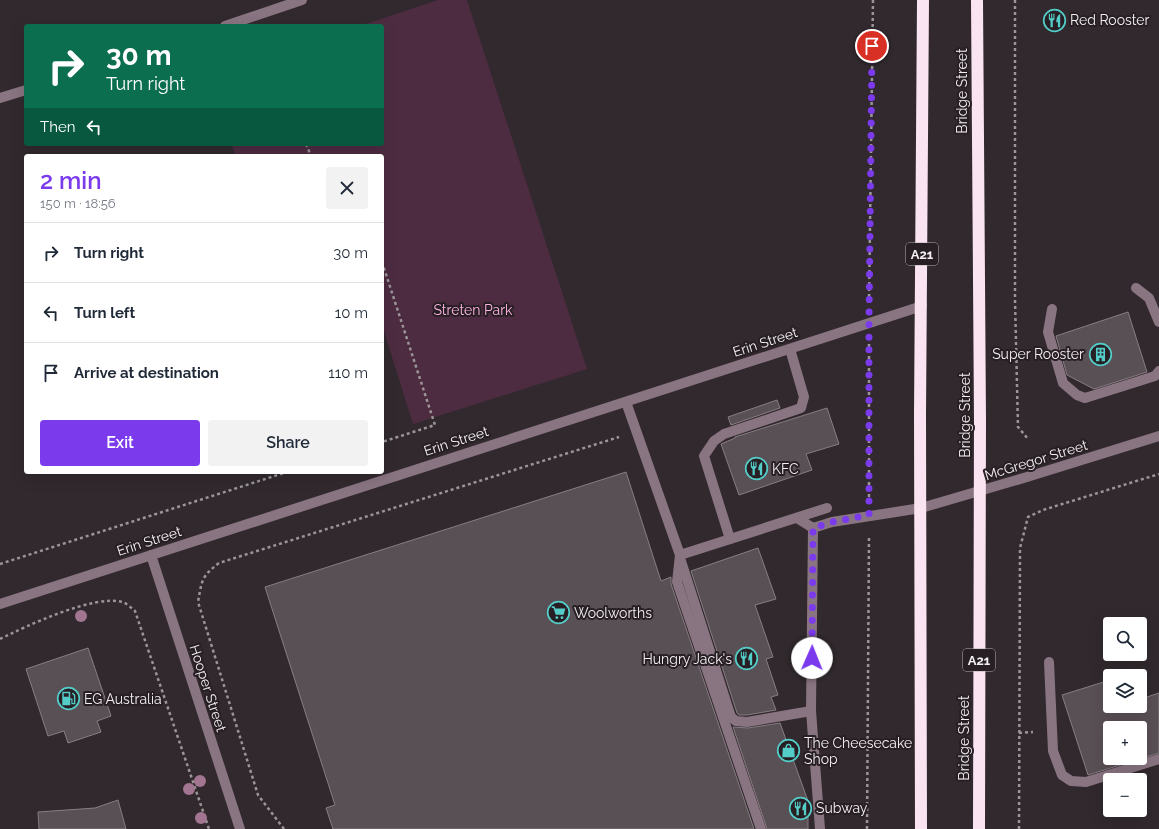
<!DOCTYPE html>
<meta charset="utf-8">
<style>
body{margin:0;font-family:Raleway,sans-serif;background:#f2f2f3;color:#1f2937;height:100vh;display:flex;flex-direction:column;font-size:15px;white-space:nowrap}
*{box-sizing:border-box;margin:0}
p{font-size:13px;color:#747a83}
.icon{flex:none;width:22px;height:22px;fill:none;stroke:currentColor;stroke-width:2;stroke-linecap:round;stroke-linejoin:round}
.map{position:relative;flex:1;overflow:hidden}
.side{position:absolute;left:24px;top:154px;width:360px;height:320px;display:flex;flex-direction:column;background:#fff;border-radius:4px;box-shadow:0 4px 16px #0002}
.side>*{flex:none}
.guide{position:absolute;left:24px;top:24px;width:360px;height:122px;border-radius:4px;box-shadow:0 4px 16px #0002;background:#0b6e4f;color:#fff;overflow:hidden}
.buttons{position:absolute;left:1103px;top:617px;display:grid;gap:8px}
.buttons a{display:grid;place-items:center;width:44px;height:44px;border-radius:4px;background:#fff;box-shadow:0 4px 16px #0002;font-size:20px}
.pin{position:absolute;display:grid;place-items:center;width:34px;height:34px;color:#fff;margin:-17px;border:2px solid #fff;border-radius:50%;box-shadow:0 1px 4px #0007}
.me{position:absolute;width:44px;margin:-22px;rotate:1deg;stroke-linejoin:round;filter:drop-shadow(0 0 3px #0008)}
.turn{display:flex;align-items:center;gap:14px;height:84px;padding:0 16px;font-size:18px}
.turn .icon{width:52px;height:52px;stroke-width:2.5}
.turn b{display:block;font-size:28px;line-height:34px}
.then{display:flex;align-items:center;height:38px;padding:0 16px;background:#0003;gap:8px;font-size:15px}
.round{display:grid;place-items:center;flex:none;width:42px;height:42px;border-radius:4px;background:#f2f2f3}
.summary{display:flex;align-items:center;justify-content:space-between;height:68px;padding:0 16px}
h1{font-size:24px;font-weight:600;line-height:30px;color:#7c3aed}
.action{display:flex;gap:8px;margin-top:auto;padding:8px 16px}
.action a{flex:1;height:46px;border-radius:4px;background:#7c3aed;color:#fff;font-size:16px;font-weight:600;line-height:46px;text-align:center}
.action a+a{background:#f2f2f3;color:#1f2937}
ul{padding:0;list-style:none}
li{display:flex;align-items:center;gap:12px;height:60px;padding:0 16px;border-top:1px solid #e0e1e3}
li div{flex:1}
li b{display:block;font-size:15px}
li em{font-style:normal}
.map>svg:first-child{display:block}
</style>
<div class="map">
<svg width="1159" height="829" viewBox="0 0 1159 829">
<rect width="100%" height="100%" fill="#31292d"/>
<!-- green -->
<path fill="#4d2c41" d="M438,0H467L587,369L413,424L382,325V156H235L232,144H382V26H360Z"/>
<!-- building -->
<g fill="#595055" stroke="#877d83" fill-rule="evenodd">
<path d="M1128,312L1147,372L1094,389L1067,375L1056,336Z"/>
<path d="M777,400L780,408L731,425L728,417Z"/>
<path d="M827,408L839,444L806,454L812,470L739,495L721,444L735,438V437Z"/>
<path d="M626,472L661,581L671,577V584L754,829H333L326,808L335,805L265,587Z"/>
<path d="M758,548L776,599L755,605L773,657L766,659L778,695L771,697L776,710L747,715H739L737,713L691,571Z"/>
<path d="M88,648L111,716L97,721L101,732L68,743L64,731L48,736L26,669Z"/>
<path d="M1110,680V706H1140V686L1144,698L1159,693V753L1088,775L1062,695ZM1110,728H1140V758H1110Z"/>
<path d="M780,723L808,801V829H767L733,727L748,728Z"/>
<path d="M118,800L126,829H39L38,812L95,808Z"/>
</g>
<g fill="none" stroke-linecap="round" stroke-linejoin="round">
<!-- path -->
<g stroke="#9b9598" stroke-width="2.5" stroke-dasharray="3 3" stroke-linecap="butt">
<path d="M1015,0V300L1018,427L1028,439"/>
<path d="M306,144L311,156"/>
<path d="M382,262L435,425L382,442"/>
<path d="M869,303L873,0"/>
<path d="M869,344V497"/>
<path d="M0,564L287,472"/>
<path d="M0,639C26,626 95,594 122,602C127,603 131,608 135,611L209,829"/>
<path d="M1019,733L1033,732"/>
<path d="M284,829L258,795L198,602C202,580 201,577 219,563L619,437"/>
<path d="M867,829L869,536"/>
<path d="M1019,829L1020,548L1028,517L1043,510L1159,474"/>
</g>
<!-- minor -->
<g stroke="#897481" stroke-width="10">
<path d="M225,26L302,0"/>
<path d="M0,98L26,90"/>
<path d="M1136,288L1149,298L1159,322"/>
<path d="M1052,309L1048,332L1063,383L1077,395L1085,398L1155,376L1159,371"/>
<path d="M626,402L680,555L827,508"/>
<path d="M797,518L813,528L811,711L820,829"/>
<path d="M813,528L832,522L921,508L1027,477L1159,436"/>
<path d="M730,539L704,456L714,441L724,434L801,408L804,397L790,349"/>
<path d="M151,555L240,829"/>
<path d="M680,555L677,582L761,829"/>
<path d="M681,561L731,717L736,721L747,722L811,711"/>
<path d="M0,604L922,306"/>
<path d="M1049,662L1053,751L1062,775L1071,781L1086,782L1159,759"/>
</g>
<!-- highway -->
<g stroke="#fae4f1" stroke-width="12">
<path d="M977,0L980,420L979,829"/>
<path d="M921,829L920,414L923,0"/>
</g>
</g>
<!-- trees -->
<g fill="#a27591">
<circle cx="81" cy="616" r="6"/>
<circle cx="200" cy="781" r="6"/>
<circle cx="189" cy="789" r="6"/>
<circle cx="201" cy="818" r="6"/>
</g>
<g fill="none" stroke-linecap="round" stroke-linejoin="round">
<!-- route -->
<path stroke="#7c3aed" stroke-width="7" stroke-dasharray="0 12.6" d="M812,658L813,528L832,522L869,515V323L872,46"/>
</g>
<!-- icons -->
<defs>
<symbol id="restaurant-ring" viewBox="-11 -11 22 22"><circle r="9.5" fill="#271f24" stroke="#54cdc8" stroke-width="1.5"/><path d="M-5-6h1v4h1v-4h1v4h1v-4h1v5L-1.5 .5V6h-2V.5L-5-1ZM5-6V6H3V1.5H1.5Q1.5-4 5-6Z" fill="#54cdc8"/></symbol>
<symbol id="building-ring" viewBox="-11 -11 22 22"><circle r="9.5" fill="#271f24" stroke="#54cdc8" stroke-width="1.5"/><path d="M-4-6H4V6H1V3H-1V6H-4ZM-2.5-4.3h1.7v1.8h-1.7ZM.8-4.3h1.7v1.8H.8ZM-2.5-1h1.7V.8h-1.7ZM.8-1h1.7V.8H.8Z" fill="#54cdc8"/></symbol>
<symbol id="supermarket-ring" viewBox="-11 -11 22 22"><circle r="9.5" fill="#271f24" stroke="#54cdc8" stroke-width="1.5"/><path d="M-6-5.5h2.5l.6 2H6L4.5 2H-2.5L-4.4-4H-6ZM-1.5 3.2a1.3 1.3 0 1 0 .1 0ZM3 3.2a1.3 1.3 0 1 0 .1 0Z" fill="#54cdc8"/></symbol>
<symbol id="fuel-ring" viewBox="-11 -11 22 22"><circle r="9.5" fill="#271f24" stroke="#54cdc8" stroke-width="1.5"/><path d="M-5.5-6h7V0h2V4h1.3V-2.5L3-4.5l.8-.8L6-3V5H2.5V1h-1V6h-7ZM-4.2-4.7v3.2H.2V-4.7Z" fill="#54cdc8"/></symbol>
<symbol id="shop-ring" viewBox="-11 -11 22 22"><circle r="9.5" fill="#271f24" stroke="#54cdc8" stroke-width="1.5"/><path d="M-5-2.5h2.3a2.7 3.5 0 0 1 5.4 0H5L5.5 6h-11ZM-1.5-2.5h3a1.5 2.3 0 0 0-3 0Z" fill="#54cdc8"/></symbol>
</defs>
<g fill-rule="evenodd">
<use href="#restaurant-ring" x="1042" y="8" width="25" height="25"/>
<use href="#building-ring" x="1088" y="342" width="25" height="25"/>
<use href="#restaurant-ring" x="744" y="456" width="25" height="25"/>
<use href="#supermarket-ring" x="546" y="600" width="25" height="25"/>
<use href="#restaurant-ring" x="734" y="646" width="25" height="25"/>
<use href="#fuel-ring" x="56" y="686" width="25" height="25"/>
<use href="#shop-ring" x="776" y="738" width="25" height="25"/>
<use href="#restaurant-ring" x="788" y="796" width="25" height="25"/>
</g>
<g text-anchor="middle" stroke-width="4" stroke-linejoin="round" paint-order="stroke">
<!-- shield labels -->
<g fill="#271f24" stroke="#b6b1b4" stroke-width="1">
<rect x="906" y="243" width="32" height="22" rx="3"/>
<rect x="963" y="649" width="32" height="22" rx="3"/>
</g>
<g font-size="13" font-weight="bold" fill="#f4eff2">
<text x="922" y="259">A21</text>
<text x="979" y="665">A21</text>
</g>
<!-- poi labels -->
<g font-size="14" fill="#f4eff2" stroke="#271f24" text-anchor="start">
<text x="1070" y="25">Red Rooster</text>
<text x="1084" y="359" text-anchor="end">Super Rooster</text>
<text x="772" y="474">KFC</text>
<text x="574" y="618">Woolworths</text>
<text x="732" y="664" text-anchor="end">Hungry Jack's</text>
<text x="84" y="704">EG Australia</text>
<text x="804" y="748">The Cheesecake<tspan x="804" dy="16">Shop</tspan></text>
<text x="816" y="813">Subway</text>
</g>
<!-- street labels -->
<g font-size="14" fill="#f4eff2" stroke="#271f24">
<text transform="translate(962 91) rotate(-90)" y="5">Bridge Street</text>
<text transform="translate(765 342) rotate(-18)" y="5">Erin Street</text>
<text transform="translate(965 415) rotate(-90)" y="5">Bridge Street</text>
<text transform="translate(456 441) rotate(-18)" y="5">Erin Street</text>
<text transform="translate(1036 460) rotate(-17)" y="5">McGregor Street</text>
<text transform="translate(149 541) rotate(-18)" y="5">Erin Street</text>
<text transform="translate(208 688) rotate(72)" y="5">Hooper Street</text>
<text transform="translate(964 738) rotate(-90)" y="5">Bridge Street</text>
</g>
<!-- park labels -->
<g font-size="14" fill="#feb4e2" stroke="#271f24">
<text x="473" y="315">Streten Park</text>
</g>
</g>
</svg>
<div class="buttons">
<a><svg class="icon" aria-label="search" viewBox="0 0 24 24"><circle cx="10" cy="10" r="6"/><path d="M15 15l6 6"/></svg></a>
<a><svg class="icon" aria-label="layers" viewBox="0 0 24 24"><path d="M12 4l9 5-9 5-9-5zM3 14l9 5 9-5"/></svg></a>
<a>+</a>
<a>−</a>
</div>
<div class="pin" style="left:872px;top:46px;background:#d93025"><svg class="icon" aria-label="arrive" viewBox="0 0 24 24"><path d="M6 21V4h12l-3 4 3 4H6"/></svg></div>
<svg class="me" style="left:812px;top:658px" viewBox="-20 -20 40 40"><circle r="19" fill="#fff"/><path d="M0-13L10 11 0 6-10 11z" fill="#7c3aed"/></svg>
<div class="guide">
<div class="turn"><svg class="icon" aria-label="right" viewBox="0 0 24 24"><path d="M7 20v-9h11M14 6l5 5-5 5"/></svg><div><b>30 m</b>Turn right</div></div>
<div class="then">Then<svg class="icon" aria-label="left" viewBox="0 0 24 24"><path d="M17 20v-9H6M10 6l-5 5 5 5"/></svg></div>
</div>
<section class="side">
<div class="summary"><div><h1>2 min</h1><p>150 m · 18:56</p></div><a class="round"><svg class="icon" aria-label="close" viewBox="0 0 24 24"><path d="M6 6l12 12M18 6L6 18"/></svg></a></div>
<ul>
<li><svg class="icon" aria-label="right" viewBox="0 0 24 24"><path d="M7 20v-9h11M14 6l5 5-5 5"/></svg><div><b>Turn right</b></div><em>30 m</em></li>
<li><svg class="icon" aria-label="left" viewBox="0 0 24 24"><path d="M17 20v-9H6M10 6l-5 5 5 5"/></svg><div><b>Turn left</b></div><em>10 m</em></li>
<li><svg class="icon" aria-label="arrive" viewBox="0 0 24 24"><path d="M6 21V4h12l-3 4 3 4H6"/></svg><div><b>Arrive at destination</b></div><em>110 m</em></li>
</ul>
<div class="action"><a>Exit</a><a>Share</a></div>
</section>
</div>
